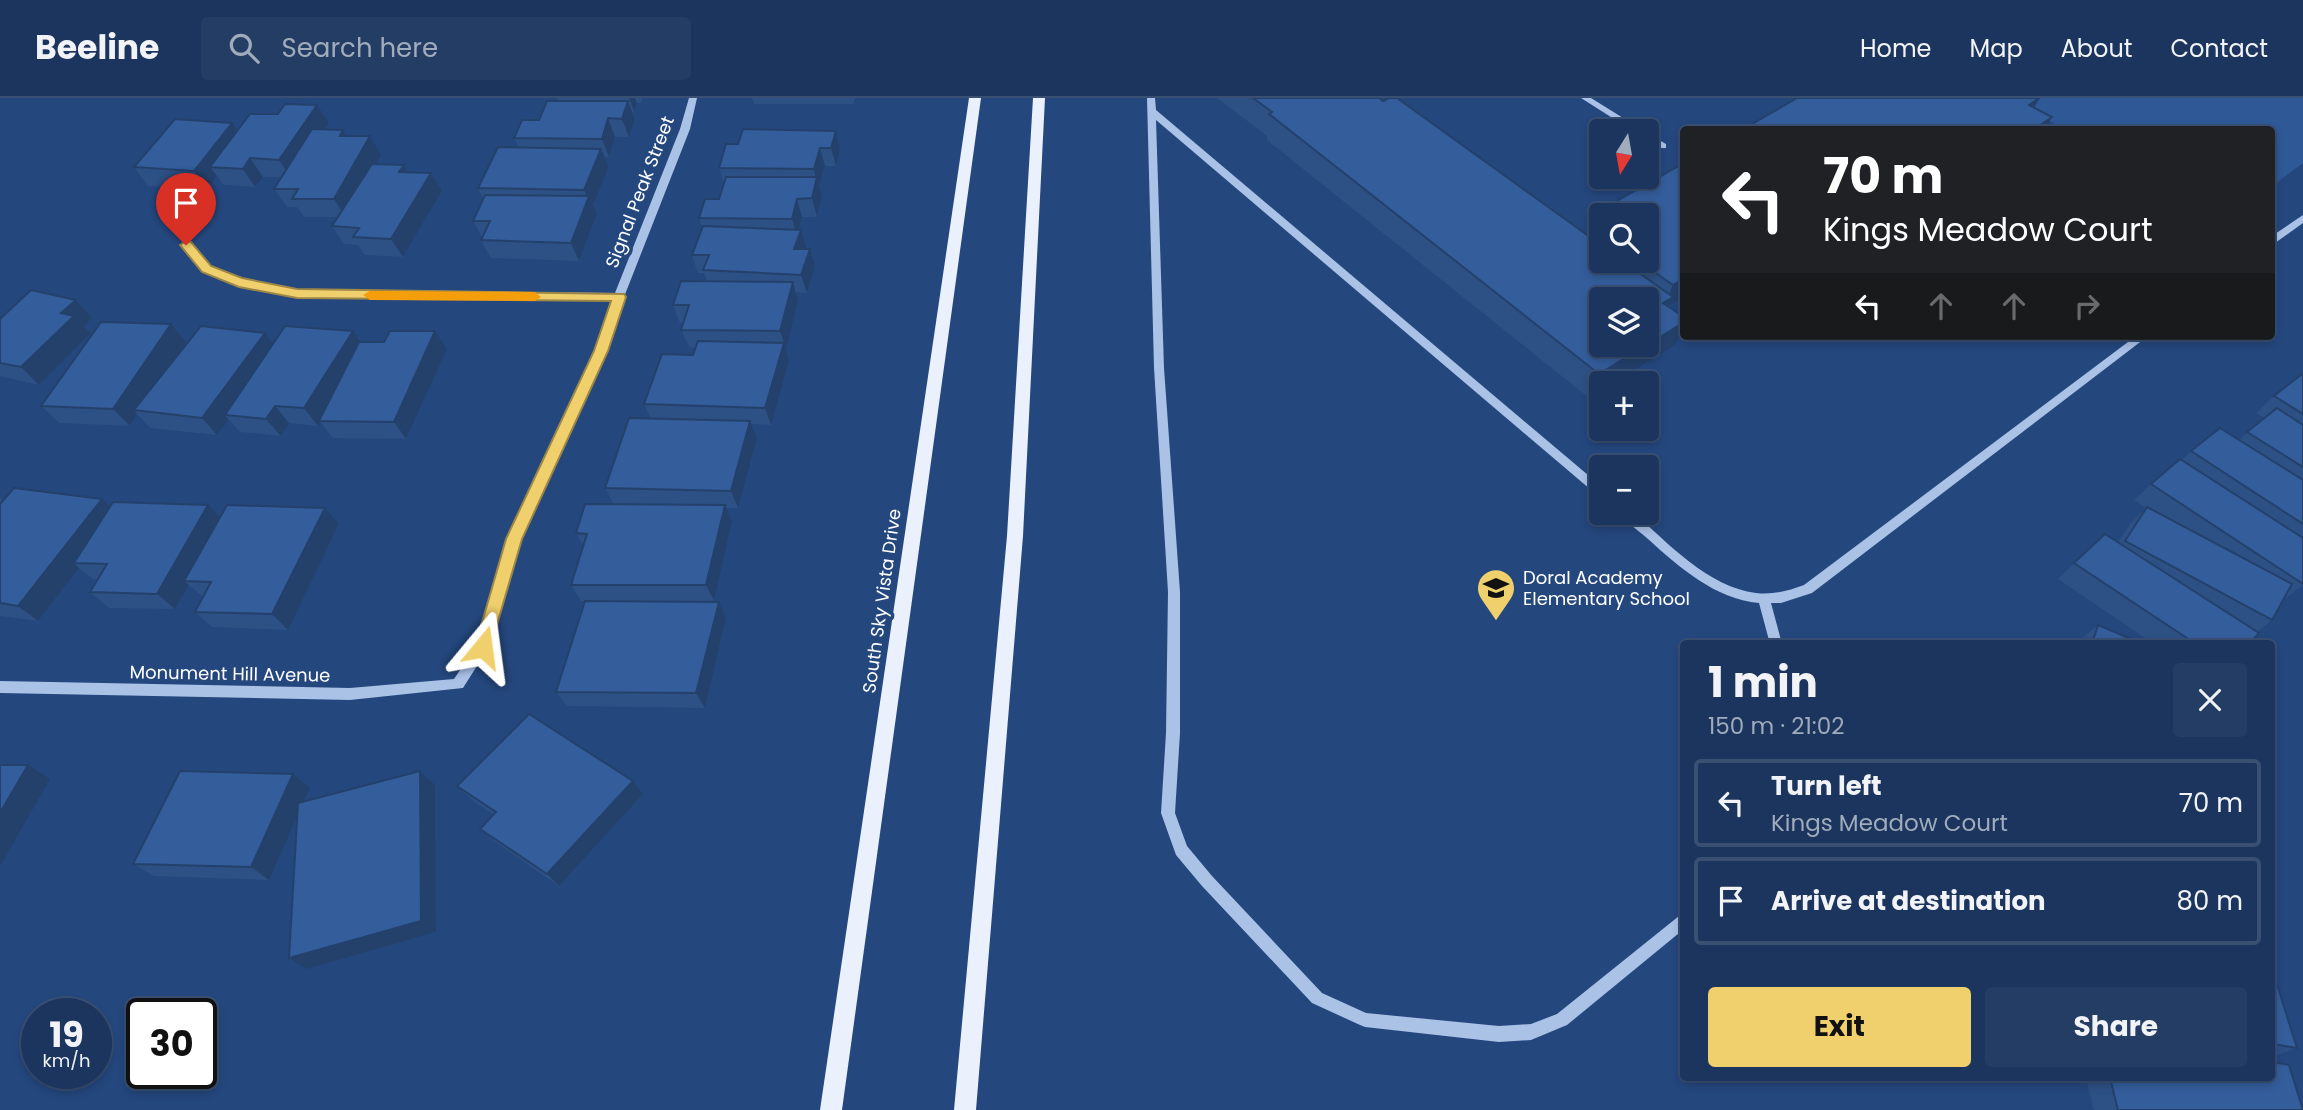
<!DOCTYPE html>
<meta charset="utf-8">
<style>
body{margin:0;font-family:Poppins,sans-serif;background:#243d64;color:#f1f3f6;height:100vh;display:flex;flex-direction:column;font-size:26px;white-space:nowrap}
*{box-sizing:border-box;margin:0}
p{font-size:23px;color:#a0abbc}
.icon{flex:none;width:38px;height:38px;fill:none;stroke:currentColor;stroke-width:2;stroke-linecap:round;stroke-linejoin:round}
.map{position:relative;flex:1;overflow:hidden}
.details{position:absolute;left:1680px;top:542px;width:595px;height:441px;display:flex;flex-direction:column;background:#1b355e;border-radius:7px;box-shadow:0 4px 10px #0003,0 0 0 2px #395073}
.details>*{flex:none}
.top-card{position:absolute;left:1680px;top:28px;width:595px;height:214px;border-radius:7px;box-shadow:0 4px 10px #0003,0 0 0 2px #395073;background:#202124;color:#fff;overflow:hidden}
.needle{width:46px;rotate:191deg}
.tools{position:absolute;left:1589px;top:21px;display:grid;gap:14px}
.tools a{display:grid;place-items:center;width:70px;height:70px;border-radius:7px;background:#1b355e;box-shadow:0 4px 10px #0003,0 0 0 2px #395073;font-size:35px}
.speed{position:absolute;left:21px;top:900px;display:flex;gap:14px;font-size:35px;font-weight:700;text-align:center}
.speed>*{display:grid;place-content:center;width:91px;height:91px;border-radius:50%;background:#1b355e;box-shadow:0 4px 10px #0003,0 0 0 2px #395073;line-height:1}
.speed small{font-size:18px;font-weight:400}
.speed .limit{border:4px solid #111;border-radius:10px;background:#fff;color:#111}
.pin{position:absolute;display:grid;place-items:center;width:60px;height:60px;color:#fff;margin:-72px -30px;border-radius:50% 50% 50% 0;rotate:-45deg;box-shadow:0 0 7px #0007}
.pin .icon{rotate:45deg}
.me{position:absolute;width:77px;margin:-38px;rotate:16deg;stroke-linejoin:round;filter:drop-shadow(0 0 5px #0008)}
.turn{display:flex;align-items:center;gap:24px;height:147px;padding:0 28px;font-size:32px}
.turn .icon{width:91px;height:91px;stroke-width:2.5}
.turn b{display:block;font-size:49px;line-height:60px}
.lanes{display:flex;align-items:center;height:66px;padding:0 28px;background:#0003;justify-content:center;gap:35px;direction:ltr}
.lanes .off{opacity:.35}
.round{display:grid;place-items:center;flex:none;width:74px;height:74px;border-radius:7px;background:#243d64}
.headline{display:flex;align-items:center;justify-content:space-between;height:119px;padding:0 28px}
h1{font-size:42px;font-weight:700;line-height:52px}
.action{display:flex;gap:14px;margin-top:auto;padding:14px 28px}
.action a{flex:1;height:80px;border-radius:7px;background:#f0d06d;color:#111;font-size:28px;font-weight:700;line-height:80px;text-align:center}
.action a+a{background:#243d64;color:#f1f3f6}
ul{padding:0;list-style:none}
li{display:flex;align-items:center;gap:21px;height:88px;margin:0 14px 10px;padding:0 14px;border:4px solid #395073;border-radius:7px}
li div{flex:1}
li b{display:block;font-size:26px}
li em{font-style:normal}
header{display:flex;align-items:center;gap:42px;box-sizing:border-box;height:98px;padding:0 35px;background:#1b355e;border-bottom:2px solid #395073}
header strong{font-size:33px}
nav{display:flex;gap:38px;margin-inline-start:auto;font-size:24px}
.search{width:490px;height:63px;background:#243d64;display:flex;align-items:center;gap:18px;box-sizing:border-box;padding:0 24px;border-radius:7px;color:#a0abbc;font-size:26px}
.map>svg:first-child{display:block}
</style>
<header>
<strong>Beeline</strong>
<div class="search"><svg class="icon" aria-label="search" viewBox="0 0 24 24"><circle cx="10" cy="10" r="6"/><path d="M15 15l6 6"/></svg>Search here</div>
<nav><a>Home</a><a>Map</a><a>About</a><a>Contact</a></nav>
</header>
<div class="map">
<svg width="2303" height="1012" viewBox="0 0 2303 1012">
<rect width="100%" height="100%" fill="#24477e"/>
<!-- green -->
<path fill="#2e5896" d="M2007,0H2303V65L2272,88V32L2064,31Z"/>
<g fill="none" stroke-linecap="round" stroke-linejoin="round">
<!-- minor -->
<g fill="#a9c2e6" fill-rule="evenodd">
<path d="M689,0H697L690,31L624,199L606,253L520,441L489,549L463,590L350,602L0,595V583L350,590L454,581L477,547L508,441L596,253L613,202L297,199L239,187L202,173L181,147L186,144L190,145L210,169L241,181L297,191L615,195L680,31Z"/>
<path d="M1147,0H1155L1156,12L1601,388V398L1597,397L1156,22L1164,270L1180,494V635L1175,715L1187,748L1212,778L1322,895L1366,915L1499,928L1531,926L1557,916L1684,814V831L1567,927L1531,942L1499,944L1365,929L1360,927L1312,905L1202,788L1176,757L1161,715L1166,635L1168,494L1154,270Z"/>
<path d="M1581,0H1591L1644,33H1633Z"/>
<path d="M1647,35L1666,46V50H1660L1647,42Z"/>
<path d="M2303,117V125L2275,145L2272,146V138Z"/>
<path d="M2136,238H2148L1812,495L1781,505H1771L1782,546H1770L1759,505C1715,501 1679,469 1648,441C1639,433 1627,425 1620,415H1634C1668,445 1708,489 1756,495C1773,497 1788,493 1804,487Z"/>
</g>
<!-- major -->
<g fill="#eaf1fd" fill-rule="evenodd">
<path d="M969,0H981L842,1012H820Z"/>
<path d="M1033,0H1045L1023,438L976,1012H954L1007,438Z"/>
</g>
</g>
<!-- wall -->
<g fill="#2d5085">
<path d="M557,0H643L641,5H637L634,13H633L635,21L629,39H615L609,59H605L609,69L593,107L597,116L579,163L491,160L481,142L482,139L473,123L483,100L478,90L519,49L514,40L539,22L558,3Z"/>
<path d="M752,0H855L853,6H754Z"/>
<path d="M1217,0H1379L1601,163H1647V117H1604L1608,108L1684,65V199L1669,208L1675,247L1601,285V293L1589,300L1267,42V38Z"/>
<path d="M317,7L329,25L324,31L343,32L347,38H370L381,57L376,66L404,67L408,74L442,93L403,159L365,157L358,147L344,146L332,128L338,119H304L297,109H287L274,91L281,79H263L255,89L224,87L217,78L207,91L148,88L134,69L232,25L237,33Z"/>
<path d="M836,33L840,51L836,68H825L819,88L822,97L817,119H802L799,132L806,151H810L815,169L807,195L796,194L798,202L785,251L789,263L771,327L751,326L757,341L738,410H726L732,423L714,503H599L726,520L705,610L567,608L556,594L585,503H581L571,487L583,447L576,435L614,407L605,390L651,321L644,306L693,257L695,250L689,249L681,232L683,225H680L673,207L707,183L704,175H698L692,157L702,130L699,120L719,101L724,86L719,70L738,46Z"/>
<path d="M76,202L92,220L84,228L91,235L39,287L0,278V221Z"/>
<path d="M171,226L186,244L175,261L265,235L273,246L360,244L447,251L406,341L333,340L320,324L318,328L289,325L281,338L240,334L229,322L217,337L150,330L137,316L130,328L59,325L41,308Z"/>
<path d="M2303,276V487L2283,502L2272,522L2257,534L2249,546H2154L2058,481L2105,436L2118,444L2130,426L2146,410L2134,402L2151,386L2182,362L2191,353L2239,342L2264,320L2256,315L2274,298Z"/>
<path d="M0,399L3,402L110,409L220,419L339,426L288,532L212,529L195,514L203,499L189,487L175,511L109,510L90,494L98,481H93L79,470L38,523L0,518Z"/>
<path d="M2098,527L2143,546H2079L2080,542Z"/>
<path d="M293,676L310,690L304,704L435,687L436,834L307,871L297,719L269,782L154,778L133,766Z"/>
<path d="M633,683L643,696L559,788L494,743L480,731L494,717L471,701L457,688Z"/>
<path d="M2272,876L2297,950L2272,959Z"/>
<path d="M2086,980H2272L2303,1012H2094Z"/>
</g>
<!-- shaded-wall -->
<g fill="#24416c">
<path d="M629,0H635L637,5L634,13Z"/>
<path d="M2039,0H2040L2025,24L2029,7Z"/>
<path d="M628,3L635,21L629,39L622,21Z"/>
<path d="M317,7L329,25L291,80L279,62Z"/>
<path d="M2052,19L2044,32H2033Z"/>
<path d="M608,20L615,39L609,59L602,41Z"/>
<path d="M232,25L245,43L210,69L217,78L207,91L194,73Z"/>
<path d="M343,32L354,50L340,38Z"/>
<path d="M836,33L840,51L836,68L831,50Z"/>
<path d="M370,38L381,57L345,119L334,101Z"/>
<path d="M820,50L825,68L819,88L822,97L817,119L812,100L816,81L814,71Z"/>
<path d="M601,51L609,69L593,107L597,116L579,163L571,145L588,101L584,92Z"/>
<path d="M250,60L263,79L255,89L243,71Z"/>
<path d="M404,67L414,85L399,74Z"/>
<path d="M431,75L442,93L403,159L391,141Z"/>
<path d="M797,101L802,119L797,139L792,121Z"/>
<path d="M801,132L806,150L800,169L794,151Z"/>
<path d="M810,151L815,169L807,195L801,177Z"/>
<path d="M1684,181V199L1669,208L1663,205L1666,203L1673,187Z"/>
<path d="M793,184L798,202L786,251L780,233Z"/>
<path d="M76,202L92,220L84,228L91,235L39,287L21,269L61,215Z"/>
<path d="M1684,224V229L1675,247L1613,285H1601V293L1589,300L1599,276Z"/>
<path d="M171,226L186,244L140,313L134,312L137,316L130,328L113,311Z"/>
<path d="M353,233L365,251L318,328L304,310Z"/>
<path d="M435,233L447,251L406,341L394,324Z"/>
<path d="M265,235L279,253L225,317L229,322L217,337L202,320Z"/>
<path d="M784,245L789,263L771,327L765,310Z"/>
<path d="M275,308L289,325L281,338L266,321Z"/>
<path d="M750,323L757,341L738,410L731,393Z"/>
<path d="M102,401L120,418L74,465L79,470L38,523L18,508Z"/>
<path d="M208,407L224,423L184,483L189,487L175,511L157,496Z"/>
<path d="M725,407L732,423L714,503L706,487Z"/>
<path d="M325,410L339,426L288,532L272,516Z"/>
<path d="M719,504L726,520L705,610L696,595Z"/>
<path d="M28,667L50,681L0,768V715Z"/>
<path d="M420,673L435,687L436,834L307,871L289,860Z"/>
<path d="M293,676L310,690L269,782L251,769Z"/>
<path d="M633,683L643,696L559,788L547,776Z"/>
</g>
<!-- building -->
<g fill="#345d9b" stroke="#24416c" stroke-width="2">
<path d="M1253,0H1379L1383,3L1389,0H1397L1601,147V163H1622L1673,199L1663,205L1684,219V224L1647,247V201H1601V247H1646L1599,276L1269,16L1272,14Z"/>
<path d="M1797,0H2039L2029,7L2052,19L2033,32H1742Z"/>
<path d="M547,3H628L622,21L608,20L602,41L514,40L522,22H539Z"/>
<path d="M285,6L317,7L279,62L250,60L243,71L210,69L250,16H278Z"/>
<path d="M175,21L232,25L194,73L134,69Z"/>
<path d="M312,31L343,32L340,38H370L334,101H292L298,91H274Z"/>
<path d="M743,31L836,33L831,50H820L814,71L719,70L726,46H738Z"/>
<path d="M498,49L601,51L584,92L478,90Z"/>
<path d="M1684,65V181L1673,187L1639,163H1647V117H1622L1608,108Z"/>
<path d="M372,66L404,67L399,74L431,75L391,141L353,139L359,130L332,128Z"/>
<path d="M726,79H817L812,100L797,101L792,121L699,120L705,101H719Z"/>
<path d="M485,97L589,98L571,145L481,142L490,123H473Z"/>
<path d="M703,128L801,132L794,151H810L801,177L703,172L709,157H692Z"/>
<path d="M681,183L793,184L780,233L681,232L689,207H673Z"/>
<path d="M31,192L76,202L61,215L74,218L21,269L0,265V221Z"/>
<path d="M101,224L171,226L113,311L41,308Z"/>
<path d="M201,228L265,235L202,320L134,312Z"/>
<path d="M285,228L353,233L304,310L275,308L266,321L225,317Z"/>
<path d="M390,233H435L394,324L319,323L359,244H384Z"/>
<path d="M698,243L784,245L765,310L644,306L662,256L693,257Z"/>
<path d="M2302,276H2303V316L2274,298Z"/>
<path d="M2277,310L2303,327V369L2247,334Z"/>
<path d="M629,320L750,323L731,393L605,390Z"/>
<path d="M2220,330L2303,382V426L2191,353Z"/>
<path d="M2180,361L2303,440V486L2151,386Z"/>
<path d="M14,390L102,401L18,508L0,505V406Z"/>
<path d="M113,404L208,407L157,496L90,494L107,466L74,465Z"/>
<path d="M585,406L725,407L706,487H571L587,436L576,435Z"/>
<path d="M227,407L325,410L272,516L195,514L211,484L184,483Z"/>
<path d="M2147,409L2292,486L2272,522L2125,443Z"/>
<path d="M2105,436L2259,535L2249,546H2196L2074,465Z"/>
<path d="M585,503L719,504L696,595L556,594Z"/>
<path d="M2098,527L2143,546H2092Z"/>
<path d="M529,616L633,683L547,776L480,731L496,714L457,688Z"/>
<path d="M0,667H28L0,715Z"/>
<path d="M180,673L293,676L251,769L133,766Z"/>
<path d="M420,673L421,823L289,860L298,705Z"/>
<path d="M2272,876L2274,877L2297,950L2272,946Z"/>
<path d="M2272,964L2289,967L2303,1012H2118L2110,980H2272Z"/>
</g>
<!-- route -->
<path fill="#f0d06d" stroke="#9c8747" stroke-width="2" d="M186,143L191,144L211,168L242,180L297,191L624,196L626,199L608,253L522,441L489,554H477L475,549L506,441L594,253L611,203L297,200L239,189L202,174L180,147Z"/>
<!-- slow -->
<path fill="#f59e0b" d="M370,193L535,194L541,199L535,203L370,202L363,197Z"/>
<!-- icons -->
<defs>
<symbol id="school-pin" viewBox="-11 -11 22 30"><path d="M0 17L-7.5 6A9.5 9.5 0 1 1 7.5 6Z" fill="#f0d06d" stroke="#24477e"/><path d="M0-5L7-2L0 1L-7-2ZM-4 1L0 2.5L4 1V4Q0 6-4 4Z" fill="#111"/></symbol>
</defs>
<g fill-rule="evenodd">
<use href="#school-pin" x="1474" y="468" width="44" height="60"/>
</g>
<g text-anchor="middle" stroke-width="7" stroke-linejoin="round" paint-order="stroke">
<!-- street labels -->
<g font-size="18" fill="#fff" stroke="#24477e">
<text transform="translate(640 94) rotate(-69)" y="6">Signal Peak Street</text>
<text transform="translate(882 503) rotate(-82)" y="6">South Sky Vista Drive</text>
<text transform="translate(230 576) rotate(1)" y="6">Monument Hill Avenue</text>
</g>
<!-- poi labels -->
<g font-size="18" fill="#fff" stroke="#24477e" text-anchor="start">
<text x="1523" y="486">Doral Academy<tspan x="1523" dy="21">Elementary School</tspan></text>
</g>
</g>
</svg>
<div class="tools">
<a><svg class="needle" viewBox="-14 -14 28 28"><path d="M0-13l5 13h-10z" fill="#e53935"/><path d="M0 13l5-13h-10z" fill="#a0abbc"/></svg></a>
<a><svg class="icon" aria-label="search" viewBox="0 0 24 24"><circle cx="10" cy="10" r="6"/><path d="M15 15l6 6"/></svg></a>
<a><svg class="icon" aria-label="layers" viewBox="0 0 24 24"><path d="M12 4l9 5-9 5-9-5zM3 14l9 5 9-5"/></svg></a>
<a>+</a>
<a>−</a>
</div>
<div class="speed"><div>19<small>km/h</small></div><div class="limit">30</div></div>
<div class="pin" style="left:186px;top:147px;background:#d93025"><svg class="icon" aria-label="arrive" viewBox="0 0 24 24"><path d="M6 21V4h12l-3 4 3 4H6"/></svg></div>
<svg class="me" style="left:483px;top:549px" viewBox="-20 -20 40 40"><path d="M0-17L14 15 0 8-14 15z" fill="#f0d06d" stroke="#fff" stroke-width="4"/></svg>
<div class="top-card">
<div class="turn"><svg class="icon" aria-label="left" viewBox="0 0 24 24"><path d="M17 20v-9H6M10 6l-5 5 5 5"/></svg><div><b>70 m</b>Kings Meadow Court</div></div>
<div class="lanes"><svg class="icon" aria-label="left" viewBox="0 0 24 24"><path d="M17 20v-9H6M10 6l-5 5 5 5"/></svg><svg class="icon off" aria-label="ahead" viewBox="0 0 24 24"><path d="M12 20V5M6 11l6-6 6 6"/></svg><svg class="icon off" aria-label="ahead" viewBox="0 0 24 24"><path d="M12 20V5M6 11l6-6 6 6"/></svg><svg class="icon off" aria-label="right" viewBox="0 0 24 24"><path d="M7 20v-9h11M14 6l5 5-5 5"/></svg></div>
</div>
<section class="details">
<div class="headline"><div><h1>1 min</h1><p>150 m · 21:02</p></div><a class="round"><svg class="icon" aria-label="close" viewBox="0 0 24 24"><path d="M6 6l12 12M18 6L6 18"/></svg></a></div>
<ul>
<li><svg class="icon" aria-label="left" viewBox="0 0 24 24"><path d="M17 20v-9H6M10 6l-5 5 5 5"/></svg><div><b>Turn left</b><p>Kings Meadow Court</p></div><em>70 m</em></li>
<li><svg class="icon" aria-label="arrive" viewBox="0 0 24 24"><path d="M6 21V4h12l-3 4 3 4H6"/></svg><div><b>Arrive at destination</b></div><em>80 m</em></li>
</ul>
<div class="action"><a>Exit</a><a>Share</a></div>
</section>
</div>
